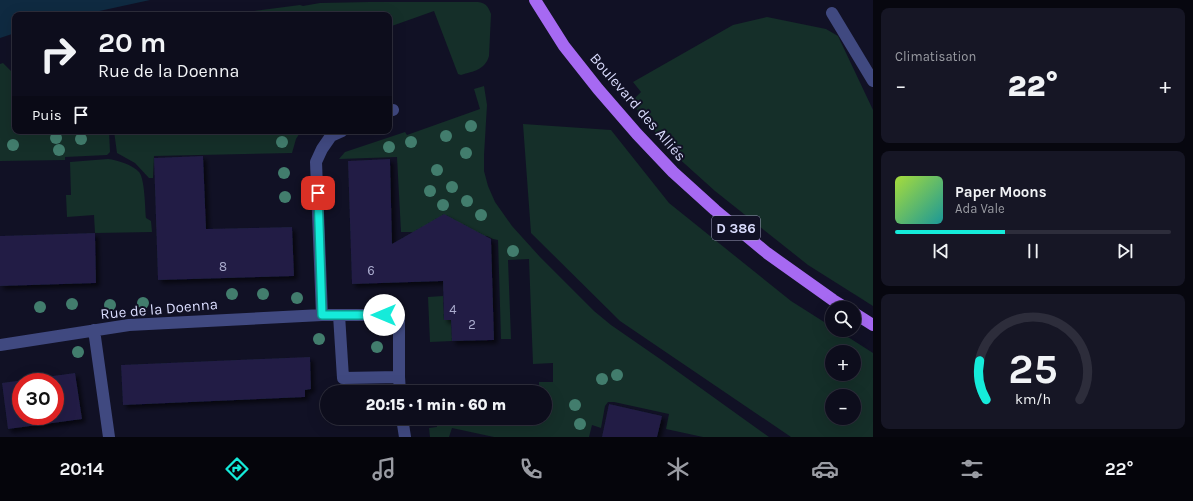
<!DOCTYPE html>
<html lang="fr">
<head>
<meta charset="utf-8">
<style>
  body { margin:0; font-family:Karla,sans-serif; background:#161625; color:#f1f3f6; height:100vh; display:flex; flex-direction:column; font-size:15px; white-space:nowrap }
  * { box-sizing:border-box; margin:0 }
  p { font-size:13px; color:#9a9ca3 }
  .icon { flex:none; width:22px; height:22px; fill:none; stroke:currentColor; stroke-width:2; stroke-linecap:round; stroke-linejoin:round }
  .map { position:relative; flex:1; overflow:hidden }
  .panel { display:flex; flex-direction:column; gap:8px; padding:8px; background:#07070f; width:320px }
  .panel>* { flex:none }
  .banner { position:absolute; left:12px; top:12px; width:380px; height:122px; border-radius:8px; box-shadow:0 4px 16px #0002,0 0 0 1px #2d2d3b; background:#0d0d1c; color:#f1f3f6; overflow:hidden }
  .buttons { position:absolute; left:825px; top:301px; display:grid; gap:8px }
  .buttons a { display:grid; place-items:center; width:36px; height:36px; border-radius:50%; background:#0d0d1c; box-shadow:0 4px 16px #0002,0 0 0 1px #2d2d3b; font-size:20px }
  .speed { position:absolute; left:12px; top:373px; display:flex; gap:8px; font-size:20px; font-weight:700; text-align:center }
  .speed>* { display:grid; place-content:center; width:52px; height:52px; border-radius:50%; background:#0d0d1c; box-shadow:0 4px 16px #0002,0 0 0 1px #2d2d3b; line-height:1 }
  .speed .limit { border:6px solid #d22; background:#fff; color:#111 }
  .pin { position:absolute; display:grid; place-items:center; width:34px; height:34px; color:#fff; margin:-17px; border-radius:8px; box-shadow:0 2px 6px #0006 }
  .me { position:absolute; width:44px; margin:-22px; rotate:270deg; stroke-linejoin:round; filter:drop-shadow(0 0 3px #0008) }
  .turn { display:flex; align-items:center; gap:14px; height:84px; padding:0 20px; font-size:18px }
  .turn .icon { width:52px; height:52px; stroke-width:2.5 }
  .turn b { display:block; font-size:28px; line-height:34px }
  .then { display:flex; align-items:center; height:38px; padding:0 20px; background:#0003; gap:8px; font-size:15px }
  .big { font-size:30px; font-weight:800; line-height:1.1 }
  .panel .widget { flex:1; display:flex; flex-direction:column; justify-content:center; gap:6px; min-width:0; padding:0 14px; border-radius:8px; background:#161625 }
  .panel .dial { align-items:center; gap:0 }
  .dial svg { height:104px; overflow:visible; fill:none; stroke:#2d2d3b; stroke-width:7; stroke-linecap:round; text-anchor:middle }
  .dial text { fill:#f1f3f6; stroke:none }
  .song { display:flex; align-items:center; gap:12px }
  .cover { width:48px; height:48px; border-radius:6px; background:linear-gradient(135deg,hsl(80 70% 55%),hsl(180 70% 35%)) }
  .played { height:4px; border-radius:2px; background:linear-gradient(90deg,#15ebda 40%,#2d2d3b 40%) }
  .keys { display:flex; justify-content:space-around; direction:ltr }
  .heat { display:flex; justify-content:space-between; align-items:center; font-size:22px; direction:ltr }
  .trip { position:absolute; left:320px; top:385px; width:232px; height:40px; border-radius:20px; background:#0d0d1c; box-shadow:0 4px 16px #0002,0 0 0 1px #2d2d3b; font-weight:800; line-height:40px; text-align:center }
  .tab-bar { display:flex; height:64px; justify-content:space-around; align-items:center; background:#05050b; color:#9a9ca3 }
  .tab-bar .icon { width:28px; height:28px }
  .tab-bar .selected { color:#15ebda }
  .tab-bar b { font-size:18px; color:#f1f3f6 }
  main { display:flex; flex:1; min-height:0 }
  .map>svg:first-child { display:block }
  .green { fill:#152f29; fill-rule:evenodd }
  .water { fill:#0f2a41 }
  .building { fill:#201f44; fill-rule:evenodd; filter:url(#shadow) }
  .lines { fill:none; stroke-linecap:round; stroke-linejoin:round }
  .minor { stroke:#404980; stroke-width:12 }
  .major { stroke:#a669f2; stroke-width:12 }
  .tree { fill:#427d6d }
  .route-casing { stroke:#0e998e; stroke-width:10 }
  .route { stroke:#15ebda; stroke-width:7 }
  .labels { text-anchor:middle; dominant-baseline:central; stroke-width:4; stroke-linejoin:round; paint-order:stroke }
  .number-label { font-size:13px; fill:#abacce }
  .shield { fill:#111125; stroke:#9d9ebc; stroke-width:1 }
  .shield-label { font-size:14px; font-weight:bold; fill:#d9dbfc }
  .street-label { font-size:15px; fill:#d9dbfc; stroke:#111125 }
</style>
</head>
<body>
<main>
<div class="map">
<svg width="873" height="437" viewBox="0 0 873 437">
  <defs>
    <filter id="shadow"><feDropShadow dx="3.5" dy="3.5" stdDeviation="2" flood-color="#0009"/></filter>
  </defs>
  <rect width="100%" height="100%" fill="#111125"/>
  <path class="green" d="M370,2H478C486,3 488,6 491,14L489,56C485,70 474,71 461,75L458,74L434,11L389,27V15H224L300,5L303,6L320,3Z
    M767,17L826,29L838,36L873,110V306L808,265L715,191L675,155L649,125L631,102L641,92L633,82L733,25Z
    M3,63L15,75V131H109L110,152L107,155L65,157V160L0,161V64Z
    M484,86L487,105L484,155V171L488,186L495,202L512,226L540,257L594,311L611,325L663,361L769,437H703L666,429L669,414L614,402H608L605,406L601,428L592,425L589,437H494L452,428L449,437H430L429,428L437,427V418H545V392H539V382H553V363L533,364L529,259L508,260L511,339H501L498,240L493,239L487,236H442V232H401L397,157L339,159L345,152L405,132L407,135L480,109L474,89Z
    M523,124L611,130L669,203L791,301L832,327V330H837L873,353V437H791L620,321L531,233ZM832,352H854V374H832ZM832,396H854V418H832Z
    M114,131H301L296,139L292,153L154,156L153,178H149L135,163L117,153Z
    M108,159C117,160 133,165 139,172C145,179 145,209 146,218L151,221L152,232L95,233L94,215L67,217L66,195H71L70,162Z
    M443,296L444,320H451L452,341L430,342L428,297Z"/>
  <path class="water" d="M0,0H150L81,15H15V33L0,38Z"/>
  <path class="building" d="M203,156L206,229L292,227L294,276L158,280L154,158Z
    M390,159L392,244L444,214L491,239L494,340L452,341L451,320H444L443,281L352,284L348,161Z
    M95,233L96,283L0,286V236Z
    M310,357L311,389L305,390V397L123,405L121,365Z
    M75,373L82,419L8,429L2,383ZM21,382H55V416H21Z
    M609,404L662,416L657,437H602Z"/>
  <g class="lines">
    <path class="minor" d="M832,13L873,81
      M389,111L393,110
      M322,315L316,162L322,149L331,136L342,131
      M339,315H399V377L343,378Z
      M94,330L109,437
      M0,345L129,325L322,315H339
      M399,377L400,392
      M402,418L405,437"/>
    <path class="major" d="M535,0L564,46L598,89L637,134L673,172L715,210L767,253L833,300L846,308
      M854,313L873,325"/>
  </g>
  <g class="tree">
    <circle cx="471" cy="126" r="6"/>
    <circle cx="446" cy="136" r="6"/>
    <circle cx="56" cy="138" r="6"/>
    <circle cx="81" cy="139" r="6"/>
    <circle cx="282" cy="142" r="6"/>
    <circle cx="411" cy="142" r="6"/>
    <circle cx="13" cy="145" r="6"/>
    <circle cx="389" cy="147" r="6"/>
    <circle cx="59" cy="150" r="6"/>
    <circle cx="466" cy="153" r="6"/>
    <circle cx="437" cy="170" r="6"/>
    <circle cx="284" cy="173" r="6"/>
    <circle cx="452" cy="187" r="6"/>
    <circle cx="430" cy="191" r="6"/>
    <circle cx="285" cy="197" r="6"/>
    <circle cx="467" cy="201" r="6"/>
    <circle cx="443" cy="205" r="6"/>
    <circle cx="481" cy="215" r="6"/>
    <circle cx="513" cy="251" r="6"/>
    <circle cx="232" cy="294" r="6"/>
    <circle cx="263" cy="294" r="6"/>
    <circle cx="297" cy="298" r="6"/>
    <circle cx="143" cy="303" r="6"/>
    <circle cx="72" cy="304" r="6"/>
    <circle cx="110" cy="305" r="6"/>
    <circle cx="40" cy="307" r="6"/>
    <circle cx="319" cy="339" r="6"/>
    <circle cx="377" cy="347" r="6"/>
    <circle cx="78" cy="352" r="6"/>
    <circle cx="617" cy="375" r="6"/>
    <circle cx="602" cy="379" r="6"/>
    <circle cx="575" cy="405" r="6"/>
    <circle cx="580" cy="424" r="6"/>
  </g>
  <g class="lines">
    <g class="route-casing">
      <path id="route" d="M318,193L322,315H384"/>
    </g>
    <use href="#route" class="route"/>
  </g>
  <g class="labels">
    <g class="number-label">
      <text x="223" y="266">8</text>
      <text x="371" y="270">6</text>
      <text x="453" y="309">4</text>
      <text x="472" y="324">2</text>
    </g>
    <rect class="shield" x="712" y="216" width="48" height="24" rx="3"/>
    <g class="shield-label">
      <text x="736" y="228">D 386</text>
    </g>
    <g class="street-label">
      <text transform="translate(638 107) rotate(49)">Boulevard des Alliés</text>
      <text transform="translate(159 309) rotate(-5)">Rue de la Doenna</text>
    </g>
  </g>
</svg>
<div class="buttons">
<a><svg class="icon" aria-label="search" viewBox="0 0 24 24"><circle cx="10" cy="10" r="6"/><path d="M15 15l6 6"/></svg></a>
<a>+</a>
<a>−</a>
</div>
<div class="speed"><div class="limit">30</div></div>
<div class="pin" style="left:318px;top:193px;background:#d93025"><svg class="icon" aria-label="arrive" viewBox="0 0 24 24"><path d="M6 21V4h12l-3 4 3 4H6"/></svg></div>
<svg class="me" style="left:384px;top:315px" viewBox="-20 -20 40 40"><circle r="19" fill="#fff"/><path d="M0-13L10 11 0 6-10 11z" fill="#15ebda"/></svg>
<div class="trip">20:15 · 1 min · 60 m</div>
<div class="banner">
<div class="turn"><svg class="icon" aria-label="right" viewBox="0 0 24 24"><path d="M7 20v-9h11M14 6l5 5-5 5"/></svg><div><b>20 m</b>Rue de la Doenna</div></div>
<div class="then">Puis<svg class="icon" aria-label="arrive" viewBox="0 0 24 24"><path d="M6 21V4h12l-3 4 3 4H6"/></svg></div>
</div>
</div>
<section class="panel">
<div class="widget"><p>Climatisation</p>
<div class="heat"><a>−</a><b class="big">22°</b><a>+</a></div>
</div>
<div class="widget">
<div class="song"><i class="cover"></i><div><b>Paper Moons</b><p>Ada Vale</p></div></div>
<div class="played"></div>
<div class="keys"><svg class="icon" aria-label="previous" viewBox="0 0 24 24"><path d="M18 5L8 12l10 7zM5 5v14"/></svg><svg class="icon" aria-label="pause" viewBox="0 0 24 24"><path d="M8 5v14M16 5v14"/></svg><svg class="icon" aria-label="next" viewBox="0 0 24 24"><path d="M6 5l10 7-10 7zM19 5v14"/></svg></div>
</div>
<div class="widget dial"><svg viewBox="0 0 100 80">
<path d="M14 69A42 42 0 1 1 86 69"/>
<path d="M14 69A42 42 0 0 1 9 39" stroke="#15ebda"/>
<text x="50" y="56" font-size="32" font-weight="700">25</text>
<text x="50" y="72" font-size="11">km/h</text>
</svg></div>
</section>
</main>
<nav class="tab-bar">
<b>20:14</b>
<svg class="icon selected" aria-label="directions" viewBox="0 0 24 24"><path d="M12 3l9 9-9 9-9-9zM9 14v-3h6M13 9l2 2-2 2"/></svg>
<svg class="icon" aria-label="music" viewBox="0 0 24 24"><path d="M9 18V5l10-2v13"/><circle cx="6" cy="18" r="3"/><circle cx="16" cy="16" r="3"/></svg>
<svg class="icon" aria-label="phone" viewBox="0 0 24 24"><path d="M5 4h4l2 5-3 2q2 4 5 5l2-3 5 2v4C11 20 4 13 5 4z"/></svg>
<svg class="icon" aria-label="climate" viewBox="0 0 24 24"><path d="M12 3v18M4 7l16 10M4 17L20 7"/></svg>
<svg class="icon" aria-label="car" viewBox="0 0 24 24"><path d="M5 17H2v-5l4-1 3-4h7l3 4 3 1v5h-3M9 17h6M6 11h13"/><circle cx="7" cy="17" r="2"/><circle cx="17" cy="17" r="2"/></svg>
<svg class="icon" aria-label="filters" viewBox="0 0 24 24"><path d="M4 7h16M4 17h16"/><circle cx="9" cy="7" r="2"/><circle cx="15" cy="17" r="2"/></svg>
<b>22°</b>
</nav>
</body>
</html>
